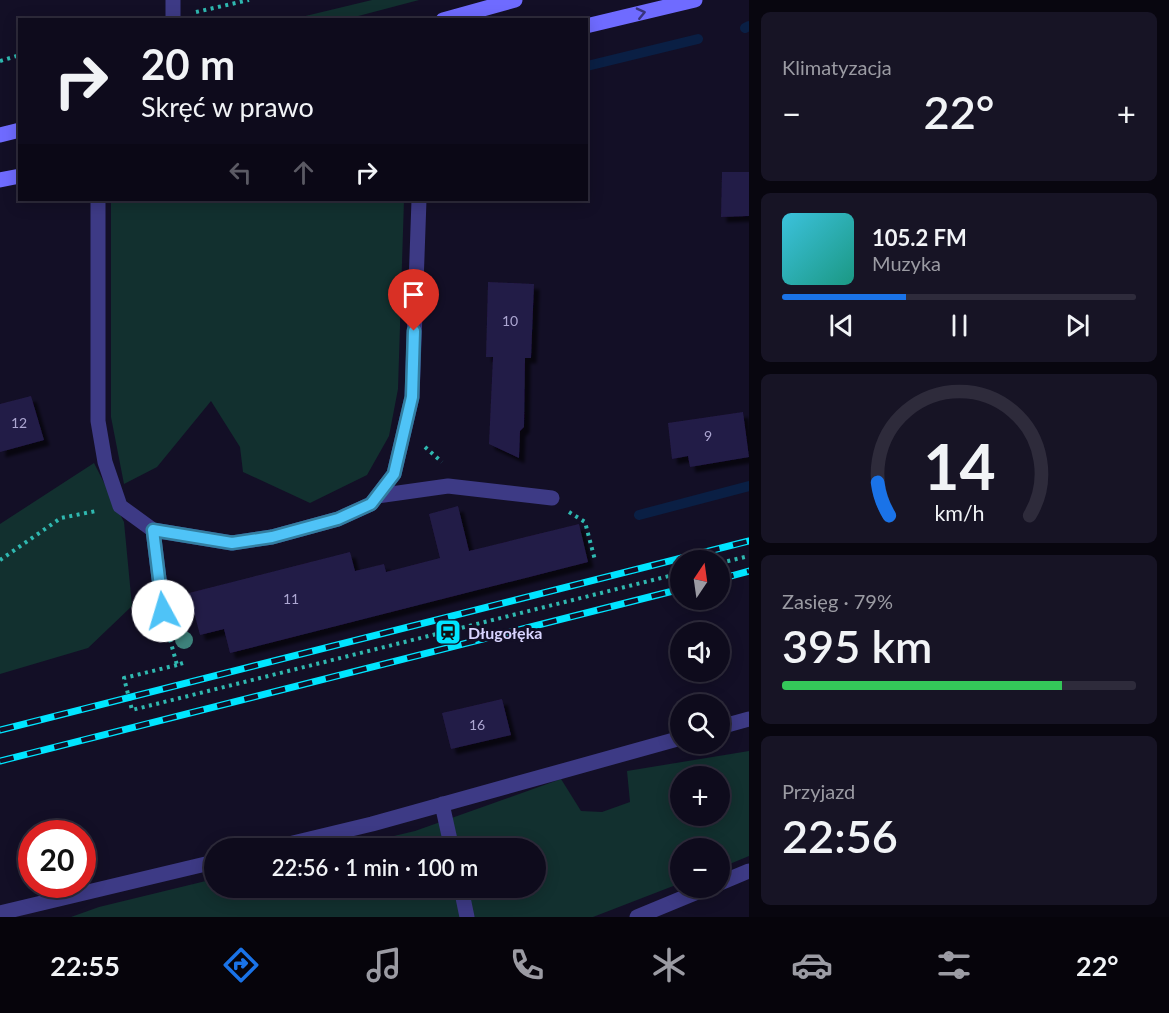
<!DOCTYPE html>
<html lang="pl">
<head>
<meta charset="utf-8">
<style>
  body { margin:0; font-family:Lato,sans-serif; background:#171425; color:#f1f3f6; height:100vh; display:flex; flex-direction:column; font-size:22px; white-space:nowrap }
  * { box-sizing:border-box; margin:0 }
  p { font-size:20px; color:#9b9ba3 }
  .icon { flex:none; width:33px; height:33px; fill:none; stroke:currentColor; stroke-width:2; stroke-linecap:round; stroke-linejoin:round }
  .map { position:relative; flex:1; overflow:hidden }
  .drawer { display:flex; flex-direction:column; gap:12px; padding:12px; background:#08060f; width:420px }
  .drawer>* { flex:none }
  .banner { position:absolute; left:18px; top:18px; width:570px; height:183px; border-radius:0px; box-shadow:0 3px 15px #0003,0 0 0 2px #2e2b3b; background:#0e0b1c; color:#f1f3f6; overflow:hidden }
  .needle { width:39px; rotate:13deg }
  .buttons { position:absolute; left:670px; top:550px; display:grid; gap:12px }
  .buttons a { display:grid; place-items:center; width:60px; height:60px; border-radius:50%; background:#0e0b1c; box-shadow:0 3px 15px #0003,0 0 0 2px #2e2b3b; font-size:30px }
  .speed { position:absolute; left:18px; top:820px; display:flex; gap:12px; font-size:30px; font-weight:700; text-align:center }
  .speed>* { display:grid; place-content:center; width:78px; height:78px; border-radius:50%; background:#0e0b1c; box-shadow:0 3px 15px #0003,0 0 0 2px #2e2b3b; line-height:1 }
  .speed .limit { border:9px solid #d22; background:#fff; color:#111 }
  .pin { position:absolute; display:grid; place-items:center; width:51px; height:51px; color:#fff; margin:-62px -26px; border-radius:50% 50% 50% 0; rotate:-45deg; box-shadow:0 0 6px #0007 }
  .pin .icon { rotate:45deg }
  .me { position:absolute; width:66px; margin:-33px; rotate:354deg; stroke-linejoin:round; filter:drop-shadow(0 0 4px #0008) }
  .turn { display:flex; align-items:center; gap:21px; height:126px; padding:0 24px; font-size:27px }
  .turn .icon { width:78px; height:78px; stroke-width:2.5 }
  .turn b { display:block; font-size:42px; line-height:51px }
  .lanes { display:flex; align-items:center; height:57px; padding:0 24px; background:#0003; justify-content:center; gap:30px; direction:ltr }
  .lanes .off { opacity:.35 }
  .big { font-size:45px; font-weight:600; line-height:1.1 }
  .drawer .card { flex:1; display:flex; flex-direction:column; justify-content:center; gap:9px; min-width:0; padding:0 21px; border-radius:9px; background:#171425 }
  .drawer .dial { align-items:center; gap:0 }
  .dial svg { height:156px; overflow:visible; fill:none; stroke:#2e2b3b; stroke-width:7; stroke-linecap:round; text-anchor:middle }
  .dial text { fill:#f1f3f6; stroke:none }
  .song { display:flex; align-items:center; gap:18px }
  .cover { width:72px; height:72px; border-radius:9px; background:linear-gradient(135deg,hsl(190 70% 55%),hsl(170 70% 35%)) }
  .played { height:6px; border-radius:3px; background:linear-gradient(90deg,#1a73e8 35%,#2e2b3b 35%) }
  .keys { display:flex; justify-content:space-around; direction:ltr }
  .heat { display:flex; justify-content:space-between; align-items:center; font-size:33px; direction:ltr }
  .charge { height:9px; border-radius:4px; background:linear-gradient(90deg,#34c759 79%,#2e2b3b 0) }
  .trip { position:absolute; left:204px; top:838px; width:342px; height:60px; border-radius:30px; background:#0e0b1c; box-shadow:0 3px 15px #0003,0 0 0 2px #2e2b3b; font-weight:600; line-height:60px; text-align:center }
  .tab-bar { display:flex; height:96px; justify-content:space-around; align-items:center; background:#06040b; color:#9b9ba3 }
  .tab-bar .icon { width:42px; height:42px }
  .tab-bar .on { color:#1a73e8 }
  .tab-bar b { font-size:27px; color:#f1f3f6 }
  main { display:flex; flex:1; min-height:0 }
  .map>svg:first-child { display:block }
  .green { fill:#12302f; fill-rule:evenodd }
  .lines { fill:none; stroke-linecap:round; stroke-linejoin:round }
  .stream { stroke:#0a1f44; stroke-width:10 }
  .building { fill:#241b47; filter:url(#shadow) }
  .path { stroke:#2fb8b0; stroke-width:4; stroke-dasharray:3 4.5; stroke-linecap:butt }
  .lane { stroke:#3d3a85; stroke-width:15 }
  .street { stroke:#3d3a85; stroke-width:15 }
  .secondary { stroke:#6f6bff; stroke-width:15 }
  .rail-casing { stroke:#00e5ff; stroke-width:7 }
  .rail { stroke:#130f26; stroke-width:4.5; stroke-dasharray:14; stroke-linecap:butt }
  .tree { fill:#3d827b }
  .oneway { stroke:#38347d }
  .route-casing { stroke:#337fa1; stroke-width:15 }
  .route { stroke:#4fc3f7; stroke-width:10 }
  .labels { text-anchor:middle; dominant-baseline:central; stroke-width:6; stroke-linejoin:round; paint-order:stroke }
  .number-label { font-size:14px; fill:#aca6d1 }
  .poi-label { font-size:16px; font-weight:bold; fill:#d9d4ff; stroke:#130f26; text-anchor:start }
</style>
</head>
<body>
<main>
<div class="map">
<svg width="749" height="917" viewBox="0 0 749 917">
  <defs>
    <filter id="shadow"><feDropShadow dx="5.5" dy="5.5" stdDeviation="1.5" flood-color="#0009"/></filter>
  </defs>
  <rect width="100%" height="100%" fill="#130f26"/>
  <path class="green" d="M372,0H419L347,19H293Z
    M111,200H404L398,389L389,436L367,475L310,503L243,472L240,447L211,401L157,467L124,484L111,417Z
    M94,463L124,522L132,606L88,648L0,674V524Z
    M749,751V856L720,868V849H681V883L593,917H71L99,907L214,879V888H536V849H339L415,831L561,779L581,811L602,812L630,802L627,771ZM681,777H720V816H681Z"/>
  <g class="lines">
    <path class="stream" d="M745,28L749,26
      M587,66L698,39
      M639,515L749,486"/>
  </g>
  <path class="building" d="M722,172H749V216L721,217Z
    M488,282L534,284L531,358H525L524,427L520,431L519,458L489,444L493,357H486Z
    M31,396L44,440L0,452V404Z
    M743,412L749,457L690,467L688,456L672,459L668,423Z
    M458,506L469,551L579,524L588,562L230,653L224,629L200,635L189,593L350,552L355,571L384,564L386,572L440,558L429,514Z
    M502,699L511,735L451,749L442,713Z"/>
  <g class="lines">
    <path class="path" d="M196,12L249,0
      M0,61L20,55
      M425,447L442,462
      M569,512L585,522L595,560
      M0,560L61,518L96,511
      M720,563L749,556
      M168,632L177,665L183,663
      M177,665L124,678L132,710L681,573"/>
    <path class="lane" d="M98,200V421L105,462L120,506L153,530L232,543L272,537L338,519L371,504L394,474L412,397L419,200
      M377,496L448,486L552,498
      M153,530L163,611
      M720,727L749,719
      M442,804L452,849
      M268,849L372,824L681,738
      M461,888L467,917
      M0,913L214,862"/>
    <path class="street" d="M173,0V20
      M720,883L749,871
      M637,917L707,888"/>
    <path class="secondary" d="M443,20L515,0
      M586,26L695,0
      M0,135L20,130
      M0,180L20,176"/>
    <g class="rail-casing">
      <path id="rail" d="M720,579L749,571
        M0,730L749,541
        M0,761L681,589"/>
    </g>
    <use href="#rail" class="rail"/>
  </g>
  <circle class="tree" cx="184" cy="640" r="9"/>
  <defs><path id="oneway-chevron" d="M-2-3.5L2.5 0L-2 3.5" fill="none" stroke-width="1.6" stroke-linecap="round" stroke-linejoin="round" transform="scale(1.5)"/></defs>
  <use class="oneway" href="#oneway-chevron" transform="translate(641 13) rotate(-13)"/>
  <g class="lines">
    <g class="route-casing">
      <path id="route" d="M163,611L153,530L232,543L272,537L338,519L371,504L394,474L412,397L414,331"/>
    </g>
    <use href="#route" class="route"/>
  </g>
  <defs>
    <g id="station-square" transform="scale(1.35)"><rect x="-9" y="-9" width="18" height="18" rx="4" fill="#00e5ff" stroke="#130f26"/><path d="M-3-6H3Q5-6 5-4V2Q5 4 3 4L4.5 6H3L1.5 4h-3L-3 6H-4.5L-3 4Q-5 4-5 2V-4Q-5-6-3-6ZM-3.5-4v3h7v-3ZM-3.5 1v1.5H-2V1ZM2 1v1.5H3.5V1Z" fill="#111"/></g>
  </defs>
  <g fill-rule="evenodd">
    <use href="#station-square" x="448" y="632"/>
  </g>
  <g class="labels">
    <g class="number-label">
      <text x="510" y="320">10</text>
      <text x="19" y="422">12</text>
      <text x="708" y="435">9</text>
      <text x="291" y="598">11</text>
      <text x="477" y="724">16</text>
    </g>
    <g class="poi-label">
      <text x="468" y="632">Długołęka</text>
    </g>
  </g>
</svg>
<div class="buttons">
<a><svg class="needle" viewBox="-14 -14 28 28"><path d="M0-13l5 13h-10z" fill="#e53935"/><path d="M0 13l5-13h-10z" fill="#9b9ba3"/></svg></a>
<a><svg class="icon" aria-label="sound" viewBox="0 0 24 24"><path d="M4 9h4l5-4v14l-5-4H4zM17 9q2 3 0 6"/></svg></a>
<a><svg class="icon" aria-label="search" viewBox="0 0 24 24"><circle cx="10" cy="10" r="6"/><path d="M15 15l6 6"/></svg></a>
<a>+</a>
<a>−</a>
</div>
<div class="speed"><div class="limit">20</div></div>
<div class="pin" style="left:414px;top:331px;background:#d93025"><svg class="icon" aria-label="arrive" viewBox="0 0 24 24"><path d="M6 21V4h12l-3 4 3 4H6"/></svg></div>
<svg class="me" style="left:163px;top:611px" viewBox="-20 -20 40 40"><circle r="19" fill="#fff"/><path d="M0-13L10 11 0 6-10 11z" fill="#4fc3f7"/></svg>
<div class="trip">22:56 · 1 min · 100 m</div>
<div class="banner">
<div class="turn"><svg class="icon" aria-label="right" viewBox="0 0 24 24"><path d="M7 20v-9h11M14 6l5 5-5 5"/></svg><div><b>20 m</b>Skręć w prawo</div></div>
<div class="lanes"><svg class="icon off" aria-label="left" viewBox="0 0 24 24"><path d="M17 20v-9H6M10 6l-5 5 5 5"/></svg><svg class="icon off" aria-label="ahead" viewBox="0 0 24 24"><path d="M12 20V5M6 11l6-6 6 6"/></svg><svg class="icon" aria-label="right" viewBox="0 0 24 24"><path d="M7 20v-9h11M14 6l5 5-5 5"/></svg></div>
</div>
</div>
<section class="drawer">
<div class="card"><p>Klimatyzacja</p>
<div class="heat"><a>−</a><b class="big">22°</b><a>+</a></div>
</div>
<div class="card">
<div class="song"><i class="cover"></i><div><b>105.2 FM</b><p>Muzyka</p></div></div>
<div class="played"></div>
<div class="keys"><svg class="icon" aria-label="previous" viewBox="0 0 24 24"><path d="M18 5L8 12l10 7zM5 5v14"/></svg><svg class="icon" aria-label="pause" viewBox="0 0 24 24"><path d="M8 5v14M16 5v14"/></svg><svg class="icon" aria-label="next" viewBox="0 0 24 24"><path d="M6 5l10 7-10 7zM19 5v14"/></svg></div>
</div>
<div class="card dial"><svg viewBox="0 0 100 80">
<path d="M14 69A42 42 0 1 1 86 69"/>
<path d="M14 69A42 42 0 0 1 8 52" stroke="#1a73e8"/>
<text x="50" y="56" font-size="32" font-weight="700">14</text>
<text x="50" y="72" font-size="11">km/h</text>
</svg></div>
<div class="card"><p>Zasięg · 79%</p><b class="big">395 km</b><div class="charge"></div></div>
<div class="card"><p>Przyjazd</p><b class="big">22:56</b></div>
</section>
</main>
<nav class="tab-bar">
<b>22:55</b>
<svg class="icon on" aria-label="directions" viewBox="0 0 24 24"><path d="M12 3l9 9-9 9-9-9zM9 14v-3h6M13 9l2 2-2 2"/></svg>
<svg class="icon" aria-label="music" viewBox="0 0 24 24"><path d="M9 18V5l10-2v13"/><circle cx="6" cy="18" r="3"/><circle cx="16" cy="16" r="3"/></svg>
<svg class="icon" aria-label="phone" viewBox="0 0 24 24"><path d="M5 4h4l2 5-3 2q2 4 5 5l2-3 5 2v4C11 20 4 13 5 4z"/></svg>
<svg class="icon" aria-label="climate" viewBox="0 0 24 24"><path d="M12 3v18M4 7l16 10M4 17L20 7"/></svg>
<svg class="icon" aria-label="car" viewBox="0 0 24 24"><path d="M5 17H2v-5l4-1 3-4h7l3 4 3 1v5h-3M9 17h6M6 11h13"/><circle cx="7" cy="17" r="2"/><circle cx="17" cy="17" r="2"/></svg>
<svg class="icon" aria-label="filters" viewBox="0 0 24 24"><path d="M4 7h16M4 17h16"/><circle cx="9" cy="7" r="2"/><circle cx="15" cy="17" r="2"/></svg>
<b>22°</b>
</nav>
</body>
</html>
